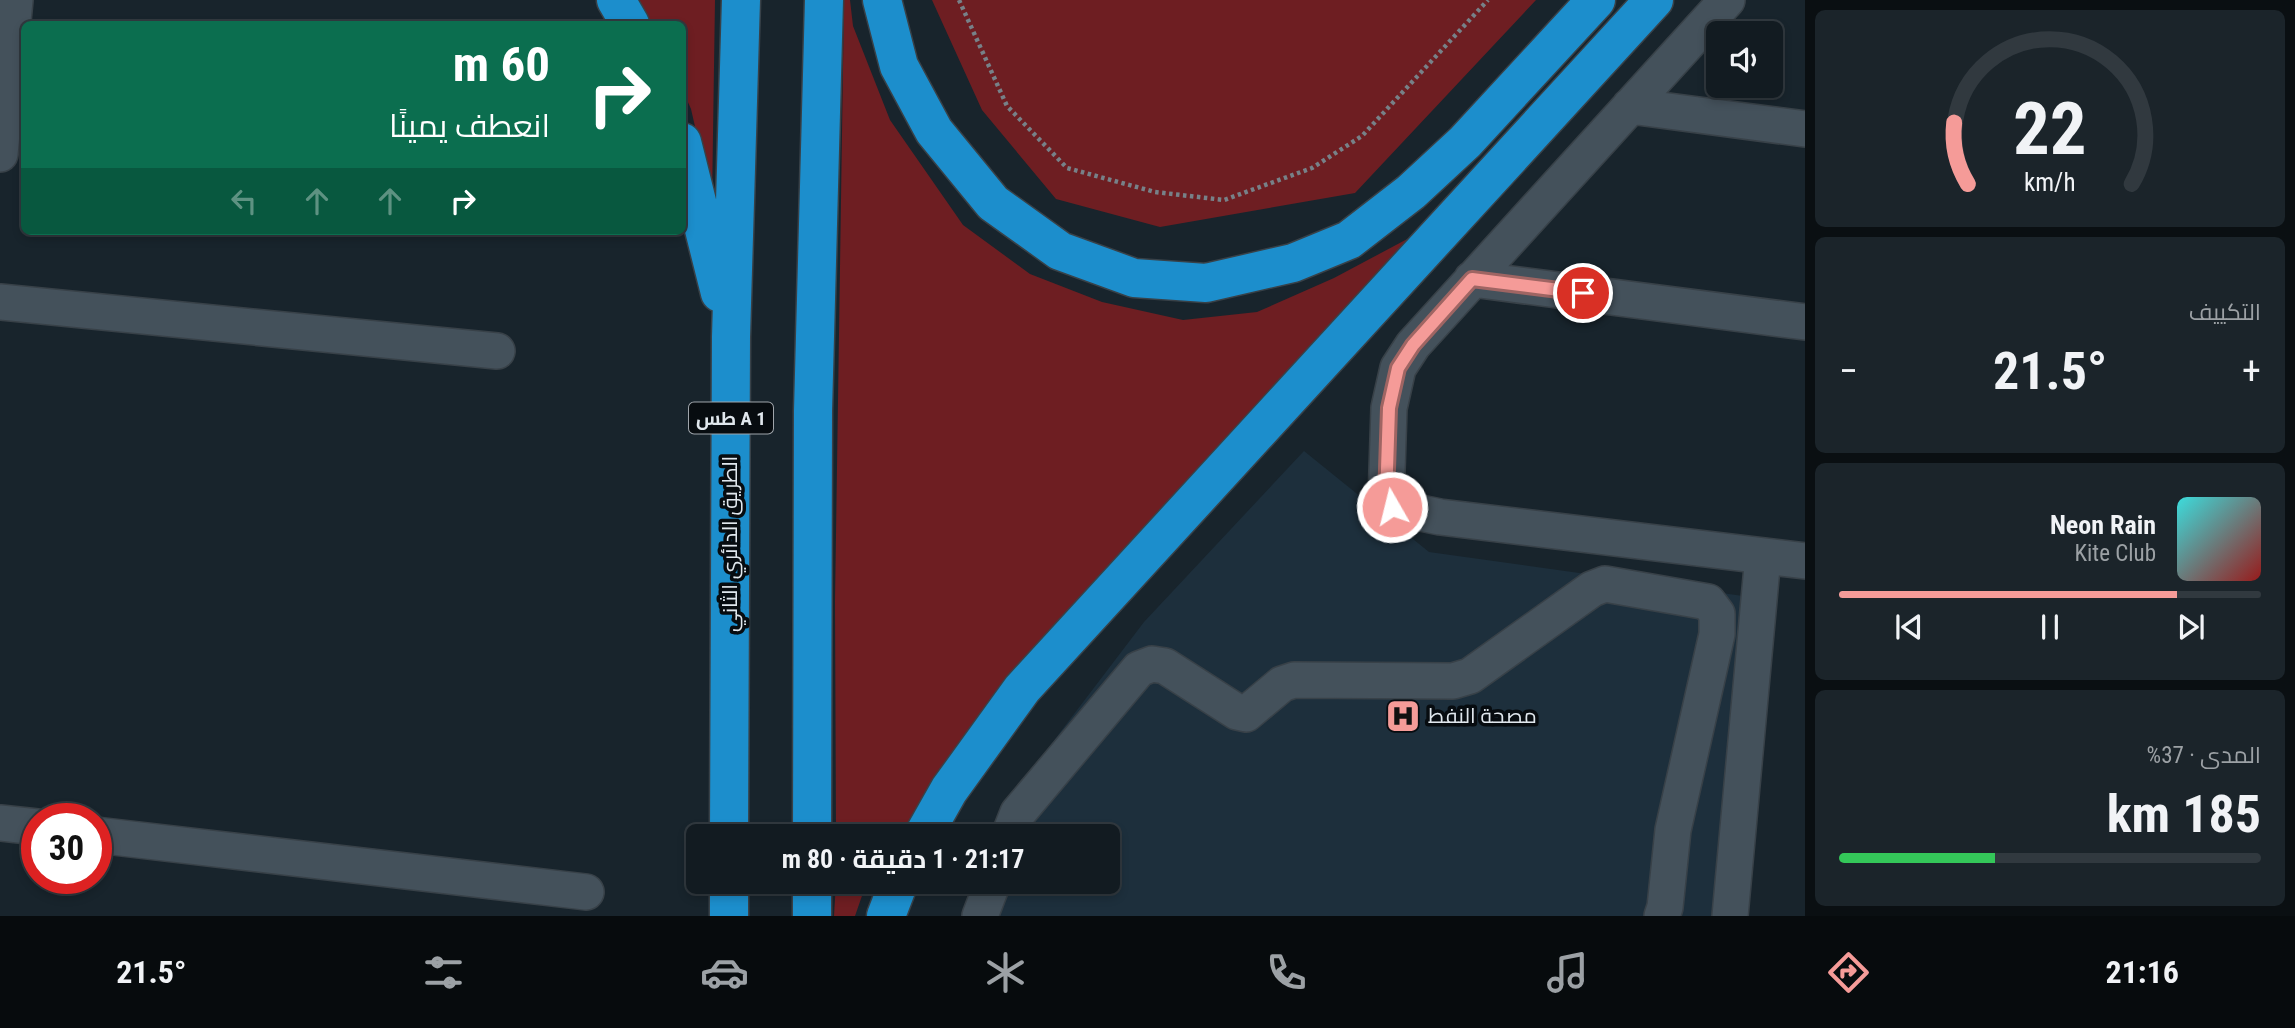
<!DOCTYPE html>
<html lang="ar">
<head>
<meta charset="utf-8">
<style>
  body { margin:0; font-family:"Roboto Condensed",Cairo,sans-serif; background:#1b242a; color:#f1f3f6; direction:rtl; height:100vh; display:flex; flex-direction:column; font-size:26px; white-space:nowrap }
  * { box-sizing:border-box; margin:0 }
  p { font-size:23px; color:#9ca1a5 }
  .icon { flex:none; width:38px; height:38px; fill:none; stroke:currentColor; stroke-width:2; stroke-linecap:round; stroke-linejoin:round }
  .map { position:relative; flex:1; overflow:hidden; direction:ltr }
  .details { display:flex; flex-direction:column; gap:10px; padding:10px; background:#0a0f12; width:490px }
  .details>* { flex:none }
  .banner { position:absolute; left:21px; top:21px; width:665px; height:214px; border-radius:10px; box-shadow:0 4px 10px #0003,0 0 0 2px #31393f; direction:rtl; background:#0b6e4f; color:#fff; overflow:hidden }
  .tools { position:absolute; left:1706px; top:21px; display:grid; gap:14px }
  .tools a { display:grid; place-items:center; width:77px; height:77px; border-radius:10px; background:#121b21; box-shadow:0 4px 10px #0003,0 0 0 2px #31393f; font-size:35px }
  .speed { position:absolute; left:21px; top:803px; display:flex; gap:14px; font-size:35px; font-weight:700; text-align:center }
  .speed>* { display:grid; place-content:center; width:91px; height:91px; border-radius:50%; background:#121b21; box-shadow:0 4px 10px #0003,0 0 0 2px #31393f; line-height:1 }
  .speed .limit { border:10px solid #d22; background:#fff; color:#111 }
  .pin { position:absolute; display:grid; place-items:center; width:60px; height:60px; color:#fff; margin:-30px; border:4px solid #fff; border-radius:50%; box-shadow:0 2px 7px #0007 }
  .me { position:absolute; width:77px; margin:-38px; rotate:352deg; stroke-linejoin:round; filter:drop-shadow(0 0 5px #0008) }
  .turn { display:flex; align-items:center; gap:24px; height:147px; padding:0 21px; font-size:32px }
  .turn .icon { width:91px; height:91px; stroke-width:2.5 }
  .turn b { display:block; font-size:49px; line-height:60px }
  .lanes { display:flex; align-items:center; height:66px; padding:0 21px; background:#0003; justify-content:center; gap:35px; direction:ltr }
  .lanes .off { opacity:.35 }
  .big { font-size:52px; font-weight:700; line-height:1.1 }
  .details .widget { flex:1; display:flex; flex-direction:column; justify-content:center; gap:10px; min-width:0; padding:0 24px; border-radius:10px; background:#1b242a }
  .details .dial { align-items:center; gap:0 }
  .dial svg { height:182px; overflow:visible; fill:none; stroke:#31393f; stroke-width:7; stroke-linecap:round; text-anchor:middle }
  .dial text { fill:#f1f3f6; stroke:none }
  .song { display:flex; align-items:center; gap:21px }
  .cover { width:84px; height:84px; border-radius:10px; background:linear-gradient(135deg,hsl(180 70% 55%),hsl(0 70% 35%)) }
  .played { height:7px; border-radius:4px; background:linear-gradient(90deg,#f59b98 80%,#31393f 80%) }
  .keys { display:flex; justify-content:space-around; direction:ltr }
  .heat { display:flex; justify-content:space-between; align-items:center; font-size:38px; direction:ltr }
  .charge { height:10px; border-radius:5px; background:linear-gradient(90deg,#34c759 37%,#31393f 0) }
  .trip { position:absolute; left:686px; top:824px; width:434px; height:70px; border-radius:10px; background:#121b21; box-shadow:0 4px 10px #0003,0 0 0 2px #31393f; font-weight:700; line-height:70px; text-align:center; direction:rtl }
  .tabs { display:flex; height:112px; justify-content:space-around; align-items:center; background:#070b0d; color:#9ca1a5 }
  .tabs .icon { width:49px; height:49px }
  .tabs .active { color:#f59b98 }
  .tabs b { font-size:32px; color:#f1f3f6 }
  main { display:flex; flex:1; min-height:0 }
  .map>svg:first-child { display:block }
  .built { fill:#1d2f3c }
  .green { fill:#6e1e22 }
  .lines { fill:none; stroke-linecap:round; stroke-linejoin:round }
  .minor-casing { stroke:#384148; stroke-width:38 }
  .highway-casing { stroke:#384148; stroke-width:41 }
  .path { stroke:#778188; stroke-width:4.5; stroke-dasharray:3.5 3.5; stroke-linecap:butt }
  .minor { stroke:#44515b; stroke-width:35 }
  .highway { stroke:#1c8ecc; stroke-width:38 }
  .route-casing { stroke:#9f6563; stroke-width:18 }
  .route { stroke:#f59b98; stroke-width:12 }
  .labels { text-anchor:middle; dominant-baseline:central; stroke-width:7; stroke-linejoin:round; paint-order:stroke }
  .shield { fill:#070c10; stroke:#9fa5ab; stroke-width:2 }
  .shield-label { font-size:19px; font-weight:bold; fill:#e0e7ed }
  .street-label { font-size:21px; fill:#e0e7ed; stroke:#070c10 }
  .poi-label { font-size:21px; fill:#e0e7ed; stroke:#070c10; text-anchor:start }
</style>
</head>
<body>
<main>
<section class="details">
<div class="widget dial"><svg viewBox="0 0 100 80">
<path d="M14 69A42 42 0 1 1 86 69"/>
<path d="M14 69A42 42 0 0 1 8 42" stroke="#f59b98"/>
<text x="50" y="56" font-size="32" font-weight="700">22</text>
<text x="50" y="72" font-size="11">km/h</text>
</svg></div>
<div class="widget"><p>التكييف</p>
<div class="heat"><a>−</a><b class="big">21.5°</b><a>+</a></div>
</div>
<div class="widget">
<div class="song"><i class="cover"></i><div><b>Neon Rain</b><p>Kite Club</p></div></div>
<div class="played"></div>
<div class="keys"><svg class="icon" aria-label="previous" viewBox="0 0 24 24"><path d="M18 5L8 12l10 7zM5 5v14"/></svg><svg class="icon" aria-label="pause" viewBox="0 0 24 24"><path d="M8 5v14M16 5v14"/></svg><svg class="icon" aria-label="next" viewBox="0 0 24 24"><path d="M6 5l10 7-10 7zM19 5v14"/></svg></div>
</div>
<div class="widget"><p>المدى · 37%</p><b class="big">185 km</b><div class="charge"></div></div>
</section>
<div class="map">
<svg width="1805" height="916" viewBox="0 0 1805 916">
  <rect width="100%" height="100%" fill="#18242c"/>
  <path class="built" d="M1304,451L1429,552L1743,596L1720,916H965L977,882H1108V836H992L1001,810L1144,622Z"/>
  <path class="green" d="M625,0H715L712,201L691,109L683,91L682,24H646Z
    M844,0H850L853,26L890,120L963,225L1030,274L1102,302L1183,320L1257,312L1334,278L1411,237L928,798L901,836H836L835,601Z
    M932,0H1536L1355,193L1160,227L1056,199L982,110Z
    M836,882H869L864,890L855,916H834Z"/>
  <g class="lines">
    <g class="minor-casing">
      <path id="minor" d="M1727,0L1413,345L1398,368L1389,408L1386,501L1392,507L1440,517L1805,561
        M1630,106L1805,129
        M0,154L15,0
        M1472,279L1805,322
        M0,302L497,351
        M0,823L37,827
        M96,835L586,892
        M1009,836L1018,813L1139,669L1152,664L1165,666L1237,712L1246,714L1282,684L1294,680L1453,681L1470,676L1592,589L1605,584L1708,602L1717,614V634L1673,830L1665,907L1662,916
        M980,916L993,882
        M1730,916L1763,556"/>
    </g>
    <g class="highway-casing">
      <path id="highway" d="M616,0L630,24
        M882,0L899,66L934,131L993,203L1060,251L1134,278L1206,283L1293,263L1349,240L1411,192L1465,142L1596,0
        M682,142L720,293
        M729,836L731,337L741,0
        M812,836L813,411L824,0
        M923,836L949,790L1022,689L1654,0
        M729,916V882
        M812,916V882
        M886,916L899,882"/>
    </g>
    <path class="path" d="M959,0L1007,106L1067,168L1155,192L1224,200L1312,168L1362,136L1488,0"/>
    <use href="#minor" class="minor"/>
    <use href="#highway" class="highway"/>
  </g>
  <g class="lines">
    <g class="route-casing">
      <path id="route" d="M1392,507L1386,500L1389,408L1398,368L1413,345L1472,279L1583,293"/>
    </g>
    <use href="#route" class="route"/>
  </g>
  <defs>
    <g id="hospital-square" transform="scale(1.75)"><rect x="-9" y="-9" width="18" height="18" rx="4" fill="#f59b98" stroke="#070c10"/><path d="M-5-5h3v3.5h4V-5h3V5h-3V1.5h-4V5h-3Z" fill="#111"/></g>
  </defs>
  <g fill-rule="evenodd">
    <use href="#hospital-square" x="1403" y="716"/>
  </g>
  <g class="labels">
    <rect class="shield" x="689" y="402.5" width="84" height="31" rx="5"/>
    <g class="shield-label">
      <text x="731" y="418">طس A 1</text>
    </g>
    <g class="street-label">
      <text transform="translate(730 544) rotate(-90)">الطريق الدائري الثاني</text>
    </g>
    <g class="poi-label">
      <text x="1428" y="716">مصحة النفط</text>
    </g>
  </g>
</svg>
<div class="tools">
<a><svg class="icon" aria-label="sound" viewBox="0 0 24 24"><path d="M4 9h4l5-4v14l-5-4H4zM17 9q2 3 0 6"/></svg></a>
</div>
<div class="speed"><div class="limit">30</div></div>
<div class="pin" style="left:1583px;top:293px;background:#d93025"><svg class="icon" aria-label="arrive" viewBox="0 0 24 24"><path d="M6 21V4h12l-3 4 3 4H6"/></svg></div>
<svg class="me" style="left:1392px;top:507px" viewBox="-20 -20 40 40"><circle r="17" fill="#f59b98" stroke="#fff" stroke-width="3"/><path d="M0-11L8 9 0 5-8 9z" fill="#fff"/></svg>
<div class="trip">21:17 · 1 دقيقة · 80 m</div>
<div class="banner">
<div class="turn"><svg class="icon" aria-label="right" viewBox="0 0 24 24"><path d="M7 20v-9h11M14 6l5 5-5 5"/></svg><div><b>60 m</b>انعطف يمينًا</div></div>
<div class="lanes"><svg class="icon off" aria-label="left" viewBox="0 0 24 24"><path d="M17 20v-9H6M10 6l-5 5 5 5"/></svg><svg class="icon off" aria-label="ahead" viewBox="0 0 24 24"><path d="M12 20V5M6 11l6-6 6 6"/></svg><svg class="icon off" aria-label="ahead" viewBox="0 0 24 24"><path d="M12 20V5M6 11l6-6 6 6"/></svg><svg class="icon" aria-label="right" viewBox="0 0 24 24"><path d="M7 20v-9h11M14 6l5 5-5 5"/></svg></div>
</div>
</div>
</main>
<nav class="tabs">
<b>21:16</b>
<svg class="icon active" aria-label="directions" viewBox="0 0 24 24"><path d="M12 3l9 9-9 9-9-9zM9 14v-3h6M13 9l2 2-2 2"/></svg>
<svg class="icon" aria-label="music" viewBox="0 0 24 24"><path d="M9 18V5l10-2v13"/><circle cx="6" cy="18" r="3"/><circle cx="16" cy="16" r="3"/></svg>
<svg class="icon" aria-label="phone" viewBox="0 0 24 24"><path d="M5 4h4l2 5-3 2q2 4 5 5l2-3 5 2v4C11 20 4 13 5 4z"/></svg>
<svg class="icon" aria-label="climate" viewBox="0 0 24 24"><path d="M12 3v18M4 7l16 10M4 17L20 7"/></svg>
<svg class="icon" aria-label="car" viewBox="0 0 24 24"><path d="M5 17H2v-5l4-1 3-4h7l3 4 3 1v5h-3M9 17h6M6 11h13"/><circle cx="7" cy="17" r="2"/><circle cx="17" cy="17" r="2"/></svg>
<svg class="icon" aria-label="filters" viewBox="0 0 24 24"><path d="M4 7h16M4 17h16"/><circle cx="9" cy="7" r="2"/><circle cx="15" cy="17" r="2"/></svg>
<b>21.5°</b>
</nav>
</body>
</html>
